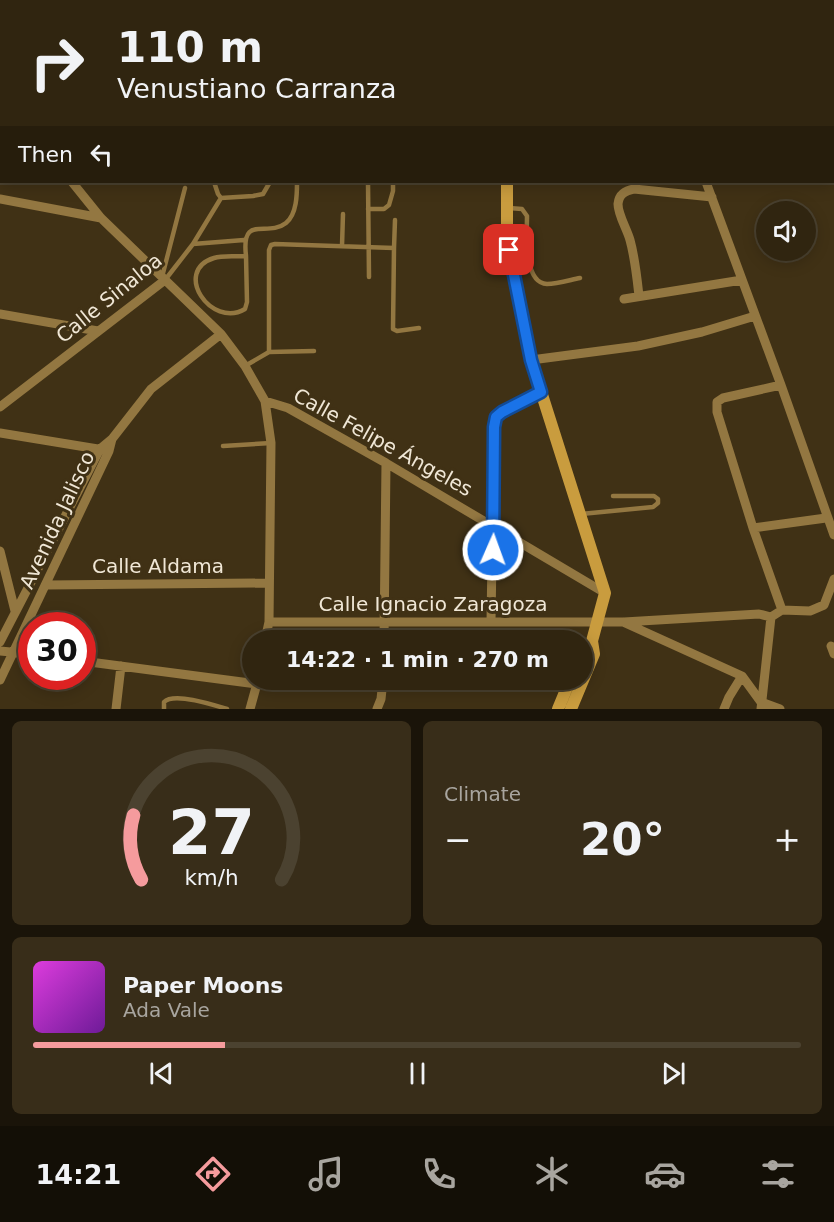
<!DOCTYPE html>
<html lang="en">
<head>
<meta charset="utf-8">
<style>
  body { margin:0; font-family:"DejaVu Sans",sans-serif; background:#382d19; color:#f1f3f6; height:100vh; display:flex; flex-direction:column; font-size:22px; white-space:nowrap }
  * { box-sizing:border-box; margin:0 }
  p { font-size:20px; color:#a8a59f }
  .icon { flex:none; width:33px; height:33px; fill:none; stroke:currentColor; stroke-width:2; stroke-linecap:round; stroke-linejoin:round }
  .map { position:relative; height:709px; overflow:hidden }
  .panel { display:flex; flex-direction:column; gap:12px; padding:12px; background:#1a1409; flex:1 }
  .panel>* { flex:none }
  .hud { position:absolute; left:0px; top:0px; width:834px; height:183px; box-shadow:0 3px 15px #0003,0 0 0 2px #4b4230; background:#302510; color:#f1f3f6; overflow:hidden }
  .tools { position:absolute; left:756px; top:201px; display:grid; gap:12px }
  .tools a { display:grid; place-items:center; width:60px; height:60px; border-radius:50%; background:#302510; box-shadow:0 3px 15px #0003,0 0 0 2px #4b4230; font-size:30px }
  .speed { position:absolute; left:18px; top:612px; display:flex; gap:12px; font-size:30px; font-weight:700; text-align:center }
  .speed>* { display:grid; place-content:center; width:78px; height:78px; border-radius:50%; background:#302510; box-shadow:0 3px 15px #0003,0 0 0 2px #4b4230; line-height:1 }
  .speed .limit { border:9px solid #d22; background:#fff; color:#111 }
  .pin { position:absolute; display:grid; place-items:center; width:51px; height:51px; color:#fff; margin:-26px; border-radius:12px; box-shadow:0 3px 9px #0006 }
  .me { position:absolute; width:66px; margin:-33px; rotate:2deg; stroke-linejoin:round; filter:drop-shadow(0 0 4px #0008) }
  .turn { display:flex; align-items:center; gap:21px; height:126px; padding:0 18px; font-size:27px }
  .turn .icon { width:78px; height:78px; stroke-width:2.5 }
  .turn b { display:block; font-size:42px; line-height:51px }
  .then { display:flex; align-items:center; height:57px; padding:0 18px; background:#0003; gap:12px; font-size:22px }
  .big { font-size:45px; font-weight:600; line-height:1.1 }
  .panel .card { flex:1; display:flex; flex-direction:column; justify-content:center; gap:9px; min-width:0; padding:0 21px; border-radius:9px; background:#382d19 }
  .panel .dial { align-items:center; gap:0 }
  .dial svg { height:156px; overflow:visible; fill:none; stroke:#4b4230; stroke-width:7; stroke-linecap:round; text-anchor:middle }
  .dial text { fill:#f1f3f6; stroke:none }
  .song { display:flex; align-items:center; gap:18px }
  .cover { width:72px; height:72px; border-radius:9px; background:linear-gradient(135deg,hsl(300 70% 55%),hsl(280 70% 35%)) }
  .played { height:6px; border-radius:3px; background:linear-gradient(90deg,#f59b9d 25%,#4b4230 25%) }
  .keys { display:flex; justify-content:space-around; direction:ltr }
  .heat { display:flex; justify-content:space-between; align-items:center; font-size:33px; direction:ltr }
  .panel .tiles { flex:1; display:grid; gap:12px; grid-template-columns:1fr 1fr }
  .card:last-child { grid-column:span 2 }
  .trip { position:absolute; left:242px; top:630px; width:351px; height:60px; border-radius:30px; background:#302510; box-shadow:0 3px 15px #0003,0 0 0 2px #4b4230; font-weight:600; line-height:60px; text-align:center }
  .tab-bar { display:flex; height:96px; justify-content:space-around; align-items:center; background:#130f06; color:#a8a59f }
  .tab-bar .icon { width:42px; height:42px }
  .tab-bar .active { color:#f59b9d }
  .tab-bar b { font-size:27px; color:#f1f3f6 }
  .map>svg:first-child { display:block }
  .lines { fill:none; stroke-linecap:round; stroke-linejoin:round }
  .canal { stroke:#325c9f; stroke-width:8 }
  .lane { stroke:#937741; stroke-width:4.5 }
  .street { stroke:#937741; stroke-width:9 }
  .secondary { stroke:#c99c3e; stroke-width:12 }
  .route-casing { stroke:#114b97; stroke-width:15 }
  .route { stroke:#1a73e8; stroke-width:10 }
  .labels { text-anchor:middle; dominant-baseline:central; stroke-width:6; stroke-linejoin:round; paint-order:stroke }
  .street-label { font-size:20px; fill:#f0e7d6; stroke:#403115 }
</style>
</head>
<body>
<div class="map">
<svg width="834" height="709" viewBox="0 0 834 709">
  <rect width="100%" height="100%" fill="#403115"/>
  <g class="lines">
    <path class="canal" d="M108,2L110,0
      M0,125L2,124"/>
    <path class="lane" d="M222,2V0
      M214,182L218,194L221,198L253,196L263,194L270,182
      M368,182L369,277
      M509,208L522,209L527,216C527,232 523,283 547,284C557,284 570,280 580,278
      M368,209H384L389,205L393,191V182
      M193,244L244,240
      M342,246L343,214
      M394,248L395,220
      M246,256L247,302L245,309C211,329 172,271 214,258C223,255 236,257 246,256C241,213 267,238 286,223C297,214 297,194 297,182
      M162,277L185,188
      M165,280L193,244L221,198
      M269,352L314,351
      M245,366L269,352V250L271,245L275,244L394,248L393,329L397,331L419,328
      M223,446L271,443
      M581,514L653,507L658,503V499L654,496H613
      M164,709V702C174,692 214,705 227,709"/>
    <path class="street" d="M551,0V2
      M704,0V2
      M722,0V2
      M780,0V2
      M428,2V0
      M832,32H834
      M832,63H834
      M72,182L101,218L221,334L245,366L265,401L271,443L269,622L265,640
      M706,182L781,385L834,535
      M0,199L101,218
      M639,296C637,278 635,258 630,240C627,229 618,215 618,204C619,194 625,191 634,189L712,197
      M624,299L742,280
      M0,314L98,331
      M531,360L638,346L702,332L755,316
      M781,385L723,398L717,402V412L753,528L782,610
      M265,401L288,408L386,463L605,593
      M0,407L165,280
      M0,433L104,450
      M753,528L826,518
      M0,551L15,611
      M47,585L269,583
      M269,622H623L742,676L761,702L780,709
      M491,622L494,427L496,418L502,412L541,391
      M624,622L759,614L771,617L782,610L810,611L824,605L834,579
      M384,640L386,463
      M0,642L100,449L112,439L151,389L221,334
      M831,646L834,654
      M0,651L32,654
      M82,661L257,684
      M0,680L109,451L112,439
      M116,709L121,666
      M250,709L258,680
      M377,709L381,699L383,680
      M724,709L729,697L742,676
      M761,709L771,617"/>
    <path class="secondary" d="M0,89L2,92
      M832,115H834
      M507,182V234L509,251L531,360L605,593L592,641L594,654L571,709
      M558,709L570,680"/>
  </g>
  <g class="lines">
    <g class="route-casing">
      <path id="route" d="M493,550L494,427L496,417L502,412L541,392L531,360L509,250"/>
    </g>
    <use href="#route" class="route"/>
  </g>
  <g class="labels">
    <g class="street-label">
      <text transform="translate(109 298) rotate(-39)">Calle Sinaloa</text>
      <text transform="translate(383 442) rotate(29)">Calle Felipe Ángeles</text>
      <text transform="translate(57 520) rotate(-65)">Avenida Jalisco</text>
      <text x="158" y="566">Calle Aldama</text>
      <text x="433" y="604">Calle Ignacio Zaragoza</text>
    </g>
  </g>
</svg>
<div class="tools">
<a><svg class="icon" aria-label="sound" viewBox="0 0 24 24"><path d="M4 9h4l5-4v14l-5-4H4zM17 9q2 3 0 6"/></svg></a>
</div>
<div class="speed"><div class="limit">30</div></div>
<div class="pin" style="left:509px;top:250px;background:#d93025"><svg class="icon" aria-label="arrive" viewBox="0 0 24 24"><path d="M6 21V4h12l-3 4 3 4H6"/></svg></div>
<svg class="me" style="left:493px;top:550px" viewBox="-20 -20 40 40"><circle r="17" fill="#1a73e8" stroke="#fff" stroke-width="3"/><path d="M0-11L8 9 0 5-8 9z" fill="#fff"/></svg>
<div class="trip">14:22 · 1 min · 270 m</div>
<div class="hud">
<div class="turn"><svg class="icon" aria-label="right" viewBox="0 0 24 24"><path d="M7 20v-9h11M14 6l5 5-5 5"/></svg><div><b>110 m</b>Venustiano Carranza</div></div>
<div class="then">Then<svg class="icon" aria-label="left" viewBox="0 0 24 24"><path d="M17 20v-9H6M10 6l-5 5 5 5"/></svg></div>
</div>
</div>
<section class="panel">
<div class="tiles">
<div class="card dial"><svg viewBox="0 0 100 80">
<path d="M14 69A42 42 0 1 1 86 69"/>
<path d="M14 69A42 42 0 0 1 10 36" stroke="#f59b9d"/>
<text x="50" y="56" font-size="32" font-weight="700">27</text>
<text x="50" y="72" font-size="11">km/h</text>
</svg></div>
<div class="card"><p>Climate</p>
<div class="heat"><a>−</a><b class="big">20°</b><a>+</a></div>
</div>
<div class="card">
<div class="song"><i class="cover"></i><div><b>Paper Moons</b><p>Ada Vale</p></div></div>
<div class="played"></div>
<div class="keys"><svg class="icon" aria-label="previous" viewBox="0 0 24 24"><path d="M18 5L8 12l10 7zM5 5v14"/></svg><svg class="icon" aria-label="pause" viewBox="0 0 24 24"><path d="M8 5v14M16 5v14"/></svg><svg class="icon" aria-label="next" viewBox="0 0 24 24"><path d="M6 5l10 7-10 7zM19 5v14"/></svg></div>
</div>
</div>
</section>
<nav class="tab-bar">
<b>14:21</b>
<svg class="icon active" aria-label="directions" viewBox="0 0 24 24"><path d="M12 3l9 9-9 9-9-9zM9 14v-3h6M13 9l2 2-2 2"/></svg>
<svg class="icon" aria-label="music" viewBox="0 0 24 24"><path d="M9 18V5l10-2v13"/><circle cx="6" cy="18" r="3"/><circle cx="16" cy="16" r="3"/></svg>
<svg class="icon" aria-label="phone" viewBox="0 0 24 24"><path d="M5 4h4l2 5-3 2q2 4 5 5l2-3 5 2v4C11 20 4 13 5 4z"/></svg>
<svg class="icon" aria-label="climate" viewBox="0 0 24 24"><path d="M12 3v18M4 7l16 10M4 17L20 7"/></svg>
<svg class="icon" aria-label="car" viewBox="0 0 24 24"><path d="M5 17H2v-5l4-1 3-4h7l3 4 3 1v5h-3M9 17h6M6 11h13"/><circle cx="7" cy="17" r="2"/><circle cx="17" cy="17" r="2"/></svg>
<svg class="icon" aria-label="filters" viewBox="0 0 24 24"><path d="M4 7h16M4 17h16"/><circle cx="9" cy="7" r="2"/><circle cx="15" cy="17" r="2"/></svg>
</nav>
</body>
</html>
